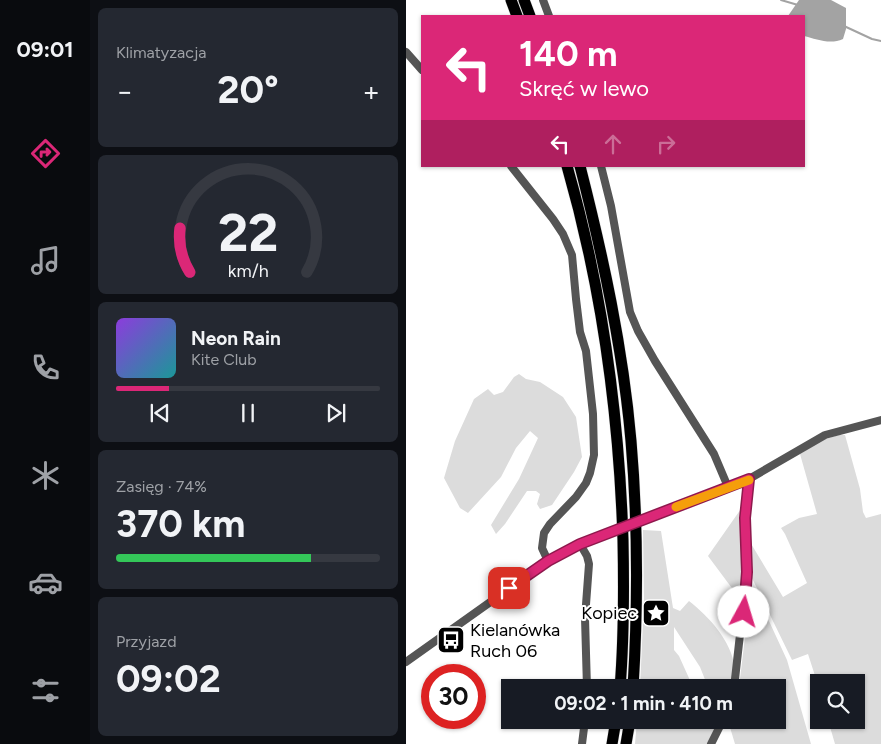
<!DOCTYPE html>
<html lang="pl">
<head>
<meta charset="utf-8">
<style>
  body { margin:0; font-family:Figtree,sans-serif; background:#242831; color:#f1f3f6; height:100vh; display:flex; flex-direction:column; font-size:19px; white-space:nowrap }
  * { box-sizing:border-box; margin:0 }
  p { font-size:16px; color:#9ea1a6 }
  .icon { flex:none; width:28px; height:28px; fill:none; stroke:currentColor; stroke-width:2; stroke-linecap:round; stroke-linejoin:round }
  .map { position:relative; flex:1; overflow:hidden }
  .side { display:flex; flex-direction:column; gap:8px; padding:8px; background:#0d0f14; width:316px }
  .side>* { flex:none }
  .guide { position:absolute; left:15px; top:15px; width:384px; height:152px; border-radius:0px; box-shadow:0 1px 4px #0004; background:#db2777; color:#fff; overflow:hidden }
  .buttons { position:absolute; left:404px; top:674px; display:grid; gap:10px }
  .buttons a { display:grid; place-items:center; width:55px; height:55px; border-radius:0px; background:#171b24; box-shadow:0 1px 4px #0004; font-size:25px }
  .speed { position:absolute; left:15px; top:664px; display:flex; gap:10px; font-size:25px; font-weight:700; text-align:center }
  .speed>* { display:grid; place-content:center; width:65px; height:65px; border-radius:50%; background:#171b24; box-shadow:0 1px 4px #0004; line-height:1 }
  .speed .limit { border:8px solid #d22; background:#fff; color:#111 }
  .pin { position:absolute; display:grid; place-items:center; width:42px; height:42px; color:#fff; margin:-21px; border-radius:10px; box-shadow:0 2px 8px #0006 }
  .me { position:absolute; width:55px; margin:-28px; rotate:6deg; stroke-linejoin:round; filter:drop-shadow(0 0 4px #0008) }
  .turn { display:flex; align-items:center; gap:18px; height:105px; padding:0 15px; font-size:22px }
  .turn .icon { width:65px; height:65px; stroke-width:2.5 }
  .turn b { display:block; font-size:35px; line-height:42px }
  .lanes { display:flex; align-items:center; height:48px; padding:0 15px; background:#0003; justify-content:center; gap:25px; direction:ltr }
  .lanes .off { opacity:.35 }
  .big { font-size:38px; font-weight:700; line-height:1.1 }
  .side .tile { flex:1; display:flex; flex-direction:column; justify-content:center; gap:8px; min-width:0; padding:0 18px; border-radius:8px; background:#242831 }
  .side .dial { align-items:center; gap:0 }
  .dial svg { height:130px; overflow:visible; fill:none; stroke:#363941; stroke-width:7; stroke-linecap:round; text-anchor:middle }
  .dial text { fill:#f1f3f6; stroke:none }
  .song { display:flex; align-items:center; gap:15px }
  .cover { width:60px; height:60px; border-radius:8px; background:linear-gradient(135deg,hsl(270 70% 55%),hsl(180 70% 35%)) }
  .played { height:5px; border-radius:2px; background:linear-gradient(90deg,#db2777 20%,#363941 20%) }
  .keys { display:flex; justify-content:space-around; direction:ltr }
  .heat { display:flex; justify-content:space-between; align-items:center; font-size:28px; direction:ltr }
  .charge { height:8px; border-radius:4px; background:linear-gradient(90deg,#34c759 74%,#363941 0) }
  .trip { position:absolute; left:95px; top:679px; width:285px; height:50px; border-radius:0px; background:#171b24; box-shadow:0 1px 4px #0004; font-weight:700; line-height:50px; text-align:center }
  main { display:flex; flex:1; min-height:0 }
  .menu { display:flex; flex-direction:column; width:90px; justify-content:space-around; align-items:center; background:#090b0e; color:#9ea1a6 }
  .menu .icon { width:35px; height:35px }
  .menu .on { color:#db2777 }
  .menu b { font-size:22px; color:#f1f3f6 }
  .map>svg:first-child { display:block }
  .green { fill:#dcdcdc }
  .water { fill:#a3a3a3 }
  .lines { fill:none; stroke-linecap:round; stroke-linejoin:round }
  .stream { stroke:#a3a3a3; stroke-width:2 }
  .highway-casing { stroke:#dbdbdb; stroke-width:12 }
  .minor { stroke:#555; stroke-width:8 }
  .highway { stroke:#000; stroke-width:11 }
  .minor-bridge { stroke:#555; stroke-width:8 }
  .route-casing { stroke:#8e194d; stroke-width:12 }
  .route { stroke:#db2777; stroke-width:9 }
  .slow { stroke:#f59e0b; stroke-width:9 }
  .labels { text-anchor:middle; dominant-baseline:central; stroke-width:4; stroke-linejoin:round; paint-order:stroke }
  .poi-label { font-size:18px; fill:#000; stroke:#fff; text-anchor:end }
</style>
</head>
<body>
<main>
<nav class="menu">
<b>09:01</b>
<svg class="icon on" aria-label="directions" viewBox="0 0 24 24"><path d="M12 3l9 9-9 9-9-9zM9 14v-3h6M13 9l2 2-2 2"/></svg>
<svg class="icon" aria-label="music" viewBox="0 0 24 24"><path d="M9 18V5l10-2v13"/><circle cx="6" cy="18" r="3"/><circle cx="16" cy="16" r="3"/></svg>
<svg class="icon" aria-label="phone" viewBox="0 0 24 24"><path d="M5 4h4l2 5-3 2q2 4 5 5l2-3 5 2v4C11 20 4 13 5 4z"/></svg>
<svg class="icon" aria-label="climate" viewBox="0 0 24 24"><path d="M12 3v18M4 7l16 10M4 17L20 7"/></svg>
<svg class="icon" aria-label="car" viewBox="0 0 24 24"><path d="M5 17H2v-5l4-1 3-4h7l3 4 3 1v5h-3M9 17h6M6 11h13"/><circle cx="7" cy="17" r="2"/><circle cx="17" cy="17" r="2"/></svg>
<svg class="icon" aria-label="filters" viewBox="0 0 24 24"><path d="M4 7h16M4 17h16"/><circle cx="9" cy="7" r="2"/><circle cx="15" cy="17" r="2"/></svg>
</nav>
<section class="side">
<div class="tile"><p>Klimatyzacja</p>
<div class="heat"><a>−</a><b class="big">20°</b><a>+</a></div>
</div>
<div class="tile dial"><svg viewBox="0 0 100 80">
<path d="M14 69A42 42 0 1 1 86 69"/>
<path d="M14 69A42 42 0 0 1 8 42" stroke="#db2777"/>
<text x="50" y="56" font-size="32" font-weight="700">22</text>
<text x="50" y="72" font-size="11">km/h</text>
</svg></div>
<div class="tile">
<div class="song"><i class="cover"></i><div><b>Neon Rain</b><p>Kite Club</p></div></div>
<div class="played"></div>
<div class="keys"><svg class="icon" aria-label="previous" viewBox="0 0 24 24"><path d="M18 5L8 12l10 7zM5 5v14"/></svg><svg class="icon" aria-label="pause" viewBox="0 0 24 24"><path d="M8 5v14M16 5v14"/></svg><svg class="icon" aria-label="next" viewBox="0 0 24 24"><path d="M6 5l10 7-10 7zM19 5v14"/></svg></div>
</div>
<div class="tile"><p>Zasięg · 74%</p><b class="big">370 km</b><div class="charge"></div></div>
<div class="tile"><p>Przyjazd</p><b class="big">09:02</b></div>
</section>
<div class="map">
<svg width="475" height="744" viewBox="0 0 475 744">
  <rect width="100%" height="100%" fill="#fff"/>
  <path class="green" d="M113,374L120,379L134,382L157,397L170,417L176,457L168,472L146,505L134,509L131,504L134,494L130,491H121L99,524L90,534L85,525L113,479L132,438L124,431L110,448L95,477L62,513L54,508L38,478L49,441L68,399L82,389L88,395L97,392L108,377Z
    M433,435H439L454,489L457,512L460,518L475,514V744H429L422,720H450V682H412V685L402,654L386,660L345,576L344,542L377,597L401,583L379,534L375,528L393,518L411,514L394,454L416,440Z
    M337,506L338,546L337,603L302,556Z
    M237,530L255,531L267,608L274,611L283,601C303,617 325,640 329,668C330,674 327,682 326,687H302L294,667L268,627V650L273,656L287,687L234,688L238,599Z
    M345,587L357,608L381,660L405,744H329L323,724L324,720H371V688L333,687Z
    M231,720H307L310,729L302,744H229Z"/>
  <path class="water" d="M393,0H425L440,8V29L437,39C424,45 410,39 398,36V16H382Z"/>
  <g class="lines">
    <path class="stream" d="M375,0L392,5
      M438,26L466,39L475,41"/>
    <g class="highway-casing">
      <path id="highway" d="M105,0L111,16
        M118,0L124,16
        M161,166C196,288 213,414 217,540C218,589 218,638 214,688
        M174,166C197,256 217,348 225,441C232,523 232,606 227,688
        M206,744L210,720
        M220,744L224,720"/>
    </g>
    <path class="minor" d="M137,0L143,16
      M0,52L16,70
      M105,166L147,219L157,234L166,255L170,299L174,332L180,351L187,414L188,455L184,473L180,483L170,497L144,524L138,533L136,548L142,561
      M195,166L205,206L224,312L232,331L249,361L308,454L322,487
      M249,515L343,479L419,435L475,420
      M174,544L181,556L183,564L179,618L181,688
      M0,662L142,561L157,552L194,536
      M328,688L341,572L339,518L343,479
      M176,744L179,720
      M305,744L317,720"/>
    <use href="#highway" class="highway"/>
    <path class="minor-bridge" d="M194,536L249,515"/>
  </g>
  <g class="lines">
    <g class="route-casing">
      <path id="route" d="M103,588L142,561L174,544L343,479L339,518L341,572L338,612"/>
    </g>
    <use href="#route" class="route"/>
    <path class="slow" d="M270,507L343,480"/>
  </g>
  <defs>
    <g id="sight-square" transform="scale(1.4375)"><rect x="-9" y="-9" width="18" height="18" rx="4" fill="#000" stroke="#fff"/><path d="M0-6L1.8-2.2L6-1.7L2.9 1.2L3.7 5.4L0 3.3L-3.7 5.4L-2.9 1.2L-6-1.7L-1.8-2.2Z" fill="#fff"/></g>
    <g id="bus-square" transform="scale(1.4375)"><rect x="-9" y="-9" width="18" height="18" rx="4" fill="#000" stroke="#fff"/><path d="M-5-6H5V4H4V6H2V4H-2V6H-4V4H-5ZM-3.5-4V0h7V-4ZM-3.5 1.2v1.5H-2V1.2ZM2 1.2v1.5H3.5V1.2Z" fill="#fff"/></g>
  </defs>
  <g fill-rule="evenodd">
    <use href="#sight-square" x="250" y="613"/>
    <use href="#bus-square" x="45" y="640"/>
  </g>
  <g class="labels">
    <g class="poi-label">
      <text x="231" y="613">Kopiec</text>
      <text x="64" y="630" text-anchor="start">Kielanówka<tspan x="64" dy="21">Ruch 06</tspan></text>
    </g>
  </g>
</svg>
<div class="buttons">
<a><svg class="icon" aria-label="search" viewBox="0 0 24 24"><circle cx="10" cy="10" r="6"/><path d="M15 15l6 6"/></svg></a>
</div>
<div class="speed"><div class="limit">30</div></div>
<div class="pin" style="left:103px;top:588px;background:#d93025"><svg class="icon" aria-label="arrive" viewBox="0 0 24 24"><path d="M6 21V4h12l-3 4 3 4H6"/></svg></div>
<svg class="me" style="left:338px;top:612px" viewBox="-20 -20 40 40"><circle r="19" fill="#fff"/><path d="M0-13L10 11 0 6-10 11z" fill="#db2777"/></svg>
<div class="trip">09:02 · 1 min · 410 m</div>
<div class="guide">
<div class="turn"><svg class="icon" aria-label="left" viewBox="0 0 24 24"><path d="M17 20v-9H6M10 6l-5 5 5 5"/></svg><div><b>140 m</b>Skręć w lewo</div></div>
<div class="lanes"><svg class="icon" aria-label="left" viewBox="0 0 24 24"><path d="M17 20v-9H6M10 6l-5 5 5 5"/></svg><svg class="icon off" aria-label="ahead" viewBox="0 0 24 24"><path d="M12 20V5M6 11l6-6 6 6"/></svg><svg class="icon off" aria-label="right" viewBox="0 0 24 24"><path d="M7 20v-9h11M14 6l5 5-5 5"/></svg></div>
</div>
</div>
</main>
</body>
</html>
